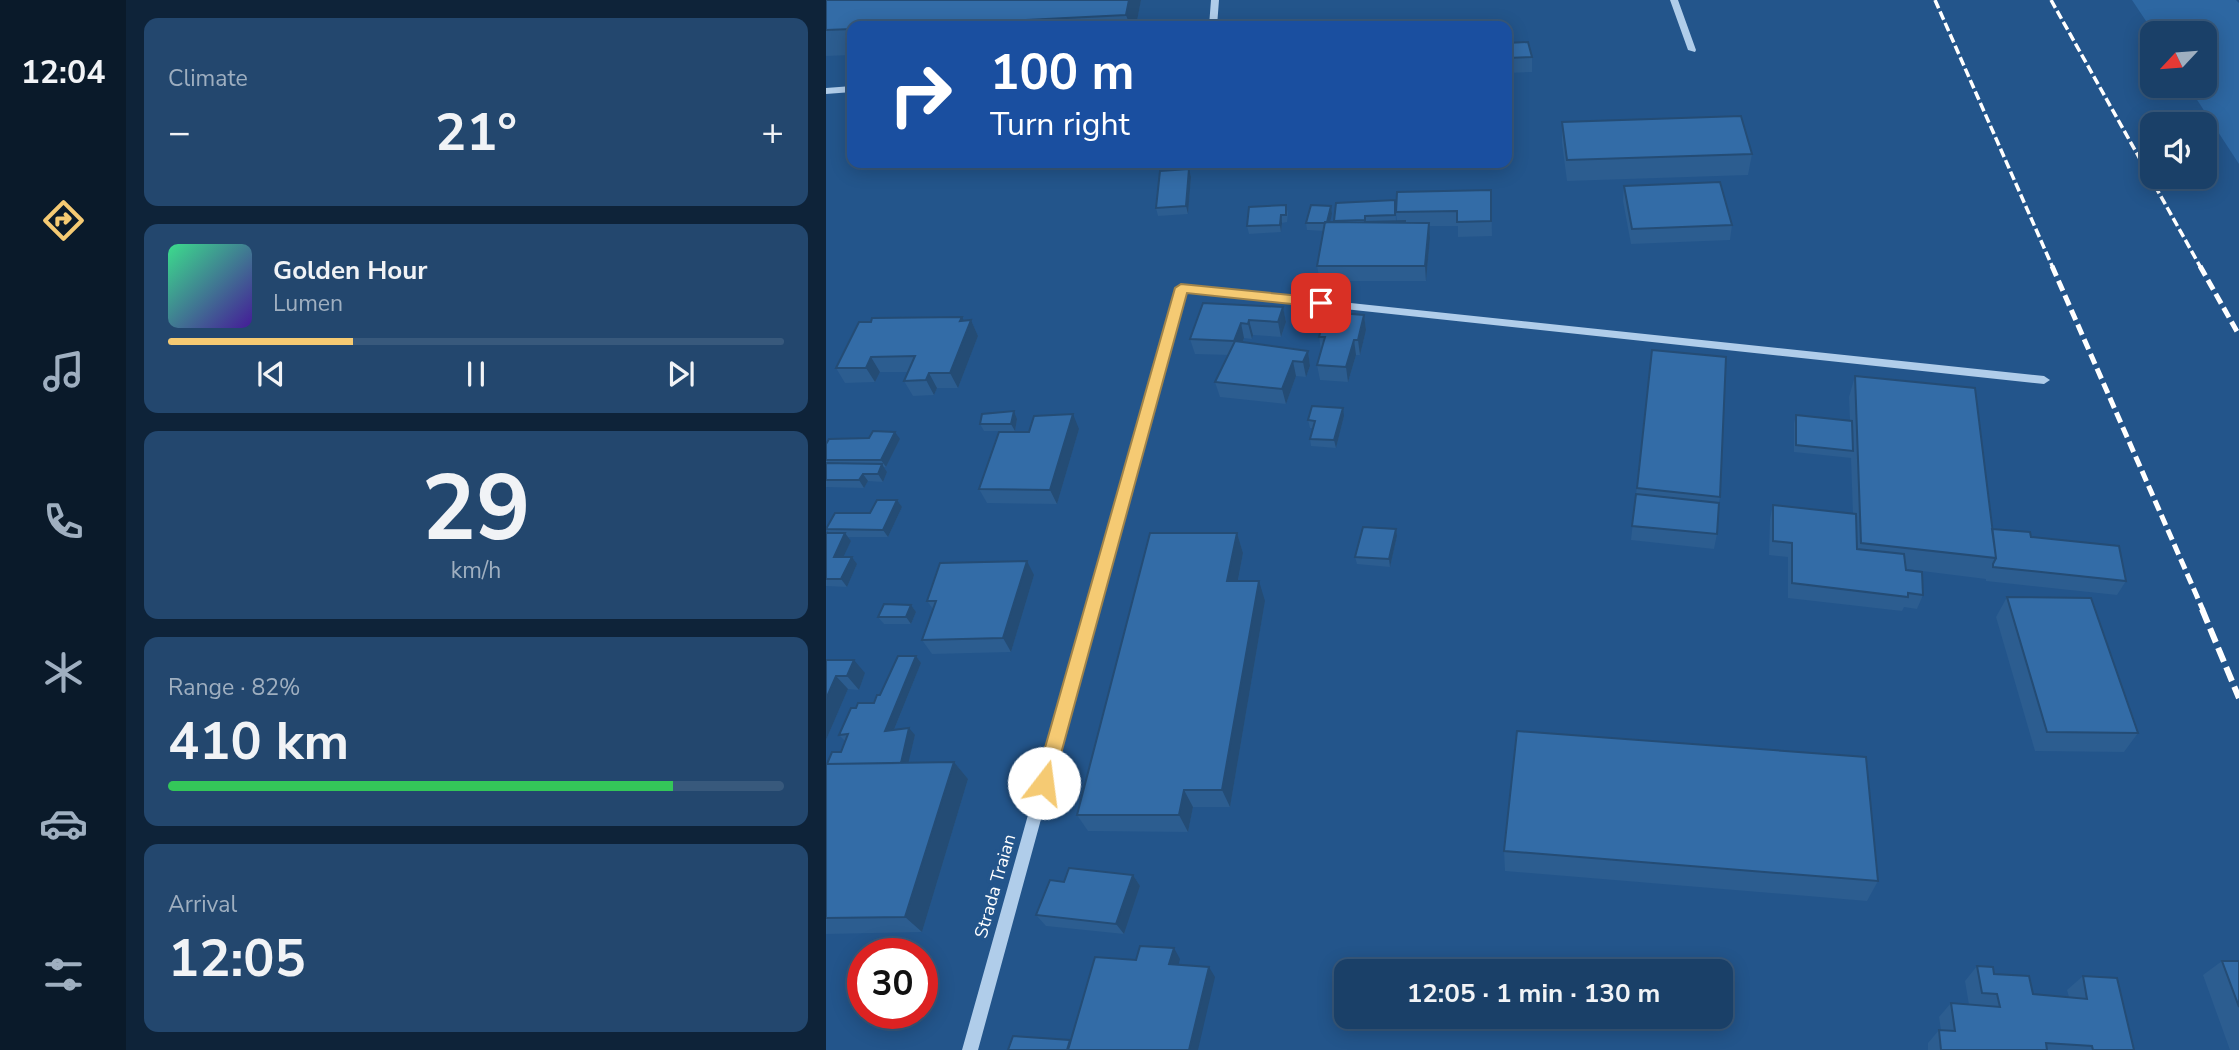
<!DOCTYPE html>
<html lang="en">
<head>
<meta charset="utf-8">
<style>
  body { margin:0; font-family:"Nunito Sans",sans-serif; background:#23476e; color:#f1f3f6; height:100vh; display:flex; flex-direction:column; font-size:26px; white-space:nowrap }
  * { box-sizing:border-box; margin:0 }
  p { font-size:23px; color:#9fafc0 }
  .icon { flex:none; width:38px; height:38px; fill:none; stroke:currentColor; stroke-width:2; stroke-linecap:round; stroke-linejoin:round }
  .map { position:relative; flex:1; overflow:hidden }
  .panel { display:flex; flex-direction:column; gap:18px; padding:18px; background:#0e2339; width:700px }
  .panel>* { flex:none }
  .guide { position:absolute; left:21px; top:21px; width:665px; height:147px; border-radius:14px; box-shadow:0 4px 18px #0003,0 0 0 2px #38597c; background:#1a4fa0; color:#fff; overflow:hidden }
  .needle { width:46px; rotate:244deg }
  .tools { position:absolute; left:1314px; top:21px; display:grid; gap:14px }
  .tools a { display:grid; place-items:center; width:77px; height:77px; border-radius:14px; background:#1a4068; box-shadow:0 4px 18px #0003,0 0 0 2px #38597c; font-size:35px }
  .speed { position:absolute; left:21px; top:938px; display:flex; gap:14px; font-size:35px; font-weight:700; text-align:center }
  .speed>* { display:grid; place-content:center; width:91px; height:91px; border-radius:50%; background:#1a4068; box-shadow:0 4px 18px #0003,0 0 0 2px #38597c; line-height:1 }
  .speed .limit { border:10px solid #d22; background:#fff; color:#111 }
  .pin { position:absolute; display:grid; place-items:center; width:60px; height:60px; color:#fff; margin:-30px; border-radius:14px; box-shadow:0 4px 10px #0006 }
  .me { position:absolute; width:77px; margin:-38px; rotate:15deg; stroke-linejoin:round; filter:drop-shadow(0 0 5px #0008) }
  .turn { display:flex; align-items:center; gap:24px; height:147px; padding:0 28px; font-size:32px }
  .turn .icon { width:91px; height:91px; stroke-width:2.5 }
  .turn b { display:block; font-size:49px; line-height:60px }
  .big { font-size:52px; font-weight:700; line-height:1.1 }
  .panel .card { flex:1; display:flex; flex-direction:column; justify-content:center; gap:10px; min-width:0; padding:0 24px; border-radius:14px; background:#23476e }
  .panel .dial { align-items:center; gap:0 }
  .dial b { font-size:91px; line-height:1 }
  .song { display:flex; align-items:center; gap:21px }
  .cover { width:84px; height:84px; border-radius:10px; background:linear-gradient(135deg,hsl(150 70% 55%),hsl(260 70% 35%)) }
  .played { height:7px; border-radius:4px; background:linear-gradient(90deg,#f5ca73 30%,#38597c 30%) }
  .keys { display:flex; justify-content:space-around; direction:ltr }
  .heat { display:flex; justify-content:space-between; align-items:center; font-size:38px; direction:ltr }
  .charge { height:10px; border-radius:5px; background:linear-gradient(90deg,#34c759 82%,#38597c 0) }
  .trip { position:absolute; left:508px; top:959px; width:399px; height:70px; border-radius:14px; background:#1a4068; box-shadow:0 4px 18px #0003,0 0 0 2px #38597c; font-weight:700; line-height:70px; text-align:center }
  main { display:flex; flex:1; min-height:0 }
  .tab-bar { display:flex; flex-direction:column; width:126px; justify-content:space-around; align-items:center; background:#0a1a2a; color:#9fafc0 }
  .tab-bar .icon { width:49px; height:49px }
  .tab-bar .selected { color:#f5ca73 }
  .tab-bar b { font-size:32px; color:#f1f3f6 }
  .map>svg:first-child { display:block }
  .green { fill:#2d67a2 }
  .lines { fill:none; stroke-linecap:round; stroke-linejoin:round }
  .minor { fill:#b0cdea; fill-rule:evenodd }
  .rail-far2 { stroke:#fff; stroke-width:3.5; stroke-dasharray:9 3.5; stroke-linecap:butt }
  .rail-far1 { stroke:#fff; stroke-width:5; stroke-dasharray:11 5; stroke-linecap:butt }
  .rail { stroke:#fff; stroke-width:6; stroke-dasharray:15 6; stroke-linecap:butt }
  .wall { fill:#2c5d90 }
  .shaded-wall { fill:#244c75 }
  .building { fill:#336ca7; stroke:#244c75; stroke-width:2 }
  .route { fill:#f5ca73; stroke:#9f834b; stroke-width:2 }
  .labels { text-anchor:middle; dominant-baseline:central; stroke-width:7; stroke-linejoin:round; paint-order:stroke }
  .street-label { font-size:18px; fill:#fff; stroke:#23558b }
</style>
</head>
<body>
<main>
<nav class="tab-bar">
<b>12:04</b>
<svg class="icon selected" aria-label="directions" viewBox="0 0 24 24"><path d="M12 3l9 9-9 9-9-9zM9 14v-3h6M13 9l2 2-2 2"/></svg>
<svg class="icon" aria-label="music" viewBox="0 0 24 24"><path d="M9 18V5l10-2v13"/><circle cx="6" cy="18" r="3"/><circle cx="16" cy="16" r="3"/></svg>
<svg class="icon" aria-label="phone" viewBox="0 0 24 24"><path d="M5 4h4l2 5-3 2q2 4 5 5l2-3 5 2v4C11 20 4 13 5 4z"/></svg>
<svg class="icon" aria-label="climate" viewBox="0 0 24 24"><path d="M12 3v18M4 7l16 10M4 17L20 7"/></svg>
<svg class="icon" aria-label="car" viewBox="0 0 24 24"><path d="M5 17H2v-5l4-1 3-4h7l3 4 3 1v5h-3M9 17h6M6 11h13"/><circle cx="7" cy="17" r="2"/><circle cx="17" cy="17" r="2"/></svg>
<svg class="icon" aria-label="filters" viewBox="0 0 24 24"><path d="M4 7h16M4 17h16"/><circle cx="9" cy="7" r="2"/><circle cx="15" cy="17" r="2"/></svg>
</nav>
<section class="panel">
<div class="card"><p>Climate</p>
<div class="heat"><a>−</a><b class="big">21°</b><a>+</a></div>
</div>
<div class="card">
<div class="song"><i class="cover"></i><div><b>Golden Hour</b><p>Lumen</p></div></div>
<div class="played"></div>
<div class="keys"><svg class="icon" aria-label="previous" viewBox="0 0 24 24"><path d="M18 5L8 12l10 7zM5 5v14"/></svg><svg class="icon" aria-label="pause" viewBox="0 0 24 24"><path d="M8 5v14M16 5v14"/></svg><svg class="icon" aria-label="next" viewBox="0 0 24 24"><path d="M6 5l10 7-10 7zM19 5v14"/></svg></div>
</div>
<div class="card dial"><b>29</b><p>km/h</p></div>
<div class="card"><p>Range · 82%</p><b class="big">410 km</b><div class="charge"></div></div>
<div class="card"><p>Arrival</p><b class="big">12:05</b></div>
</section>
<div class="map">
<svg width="1413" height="1050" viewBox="0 0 1413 1050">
  <rect width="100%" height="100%" fill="#23558b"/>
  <path class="green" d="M1306,0H1410L1413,3V164L1362,86H1379V33H1328Z"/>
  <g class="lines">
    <path class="minor" d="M385,0H393L391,26H383Z
      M844,0H852L870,50L869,52L862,50Z
      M26,86V92L0,94V88Z
      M355,285L1218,376L1224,380L1218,384L359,292L152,1050H136L350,288Z"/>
    <path class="rail-far2" d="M1109,0L1227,268
      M1225,0L1375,268"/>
    <path class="rail-far1" d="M1226,266L1377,610
      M1374,266L1413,335"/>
    <path class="rail" d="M1376,609L1413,698"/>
  </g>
  <path class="wall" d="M0,0H315L310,26H26V55L0,56Z
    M681,43L706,57V72L681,73Z
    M736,122L926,154L922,175L741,181L736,143Z
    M363,169L365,177L362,214L332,216L330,208Z
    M798,186L906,225L904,240L805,244L797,201Z
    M665,190L666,236L632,237V226H603L604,238L600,281H494L491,266L498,231L481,230L480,223L505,206L506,214L504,222H508L510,203L569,200L570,221H571L570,212Z
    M460,205L462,213L461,222L456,223L455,232L423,234L421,226Z
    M457,307L460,322L455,337L427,335L426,339L418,338L417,342L482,351L484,366L480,377L470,376L460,404L394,397L389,382L403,355L369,354L364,339Z
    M538,315L540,330L534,355H530L522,382L494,380L491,365L495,350L493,337Z
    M145,320L152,336L132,388H111L108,395L87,396L78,381L82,372H54L49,382L19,383L10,368L138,321Z
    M826,350L894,497L892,507L891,534L888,549L805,540Z
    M1029,376L1166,529L1205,537L1300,581L1291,595L1160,581V579L1080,569L1097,595L1091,609L1078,607L1076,611L962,598V557L943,555L944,519L947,505L1027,514L1025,458L968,452V423L970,415L1024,421L1023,397Z
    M188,411L191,419L189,431H158L154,424Z
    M518,416L510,448L485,446L484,439L487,428H484L482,420Z
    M253,429L231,504L161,503L153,489L203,432Z
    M74,439L60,467H58L61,472L57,482L42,481L38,488L0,487V460Z
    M71,500L76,507L62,537H22L25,541L17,557H26L31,564L21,587L0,586V533H3L0,529L44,513Z
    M570,529L571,536L564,567L531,564L529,557Z
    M411,533L417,553L412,581L439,601L404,807H367L362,832L262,831L251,815Z
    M208,575L185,652L106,654L96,640L107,609L101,601Z
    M1181,597L1312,733L1298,752L1209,751L1170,617Z
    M85,605L90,612L85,624H58L52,617Z
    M90,656L95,663L68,730L89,735L82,762H128L142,779L96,932L0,934V764L15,752L19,741L13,735L30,708L48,703Z
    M0,660L39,673L33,690L22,689L0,740Z
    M678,851L1052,881L1041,901L679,871Z
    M307,875L314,886L298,934L220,926L210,915L238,882Z
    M1396,961H1413V1050H1404L1377,975Z
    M1151,966L1207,994L1243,997L1241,990L1257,976L1308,1050H1102V1043L1113,1030H1115L1113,1017L1125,1003L1143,1005L1139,981Z"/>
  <path class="shaded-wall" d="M303,0H315L310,26H304L300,15Z
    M363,169L365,177L362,214L360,206Z
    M505,206L506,214L502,231L500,223Z
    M455,215L456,223L455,232L454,225Z
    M603,223L604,238L600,281L599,266Z
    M457,307L460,322L455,337L452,322Z
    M538,315L540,330L534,355L532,340Z
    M136,317L142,329L145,320L152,336L132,388L124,373L134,321Z
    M423,320L427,335L426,339L422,324Z
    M415,323L418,338L412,356L408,341Z
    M528,340L530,355L522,382L520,367Z
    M482,351L484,366L480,377L477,362Z
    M45,357L54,372L49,382L40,368Z
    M467,361L470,376L460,404L456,389Z
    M103,373L111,388L108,395L100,380Z
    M517,408L518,416L510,448L508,440Z
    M188,411L191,419L189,431L185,424Z
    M247,414L253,429L231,504L224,490Z
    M69,432L74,439L60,467L55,460Z
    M56,464L61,472L57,482L52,474Z
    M37,474L42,481L38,488L33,480Z
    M71,500L76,507L62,537L57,530Z
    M570,529L571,536L564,567L563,559Z
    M19,533L25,541L14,564L8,557Z
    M411,533L417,553L408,601L401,581Z
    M26,557L31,564L21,587L15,579Z
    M201,561L208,575L185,652L177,638Z
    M433,581L439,601L404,807L396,790Z
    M85,605L90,612L85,624L80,617Z
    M90,656L95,663L65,737L59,731Z
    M28,660L39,673L33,690L21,676Z
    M10,676L22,689L0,740V699Z
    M83,728L89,735L78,781L72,774Z
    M128,762L142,779L96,932L79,917Z
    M358,790L367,807L362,832L353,815Z
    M307,875L314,886L298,934L290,924Z
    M348,948L354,959L350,974L343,964Z
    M383,967L389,977L372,1050H363Z"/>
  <path class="building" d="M0,0H303L300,15L77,26H26V29L0,30Z
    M702,42L706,57L681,58V43Z
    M915,116L926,154L741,160L736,122Z
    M363,169L360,206L330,208L334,171Z
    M894,182L906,225L806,229L798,186Z
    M665,190V221L631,222V211L570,212L571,192Z
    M569,200V215L539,216V220L508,221L510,203Z
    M460,205V215H455L454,225L421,226L423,207Z
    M485,205L505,206L501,222L499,223H480Z
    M579,221V222H538Z
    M499,222L603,223L599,266H491Z
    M377,303L457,307L452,322L423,320L422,324L415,323L408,341L364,339Z
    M500,312L538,315L532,340H528L520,367L491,365L499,337H493Z
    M136,317L134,321L145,320L124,373H103L100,380L78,381L89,356L45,357L40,368H10L33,322H45L46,318Z
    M409,341L482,351L477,362L467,361L456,389L389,382Z
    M826,350L900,357L894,497L811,488Z
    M1029,376L1149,388L1170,558L1035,543Z
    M486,406L517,408L508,440L484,439L489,421L482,420Z
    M188,411L185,424H154L156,414Z
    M247,414L224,490L153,489L173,432H203L208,416Z
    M970,415L1026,421L1027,451L970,445Z
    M47,431L69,432L55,460H0V444L3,439L43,438Z
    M0,463L56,464L52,474H37L33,480H0Z
    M810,494L893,503L891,534L806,526Z
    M51,500H71L57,530L0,529L9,513H44Z
    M947,505L1030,514L1031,549L1078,554L1080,570L1096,572L1097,595L1082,593V597L966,583V543L947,541Z
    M537,527L570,529L563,559L529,557Z
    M1166,529L1204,532L1205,537L1293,546L1300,581L1167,567V564L1170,558Z
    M0,533H19L8,557H26L15,579H0Z
    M324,533H411L401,581H433L396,790H358L353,815H251Z
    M201,561L177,638L96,640L110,601H101L114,563Z
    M1181,597L1265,598L1312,733L1221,732Z
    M58,604L85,605L80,617H52Z
    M72,656H90L59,731L83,728L75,763L1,764L6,752H15L22,734L13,735L25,708H30L32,703H48L51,695H54Z
    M0,660H28L21,676H10L0,699Z
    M691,731L1040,757L1052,881L678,851Z
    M128,762L79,917L0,918V764Z
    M243,868L307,875L290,924L210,915L224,880L238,882Z
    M314,946L348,948L343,964L383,967L363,1050H242L269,957L310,960Z
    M1396,961H1413V1007Z
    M1151,966L1167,967L1168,974L1203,976L1207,994L1261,999L1257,976L1291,978L1308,1050H1267L1266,1046L1220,1043L1221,1050H1115L1113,1030L1129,1031L1125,1003L1174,1007L1171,994L1156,993Z
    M187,1036L244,1040L241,1050H182Z"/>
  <path class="route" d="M355,284L495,298L501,303L495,307L361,293L227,783L225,789L218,792L211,789L209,783L349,288Z"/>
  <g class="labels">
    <g class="street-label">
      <text transform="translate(169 886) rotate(-74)">Strada Traian</text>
    </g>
  </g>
</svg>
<div class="tools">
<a><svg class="needle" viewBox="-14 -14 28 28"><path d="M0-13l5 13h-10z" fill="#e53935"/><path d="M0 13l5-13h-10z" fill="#9fafc0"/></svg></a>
<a><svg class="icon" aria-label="sound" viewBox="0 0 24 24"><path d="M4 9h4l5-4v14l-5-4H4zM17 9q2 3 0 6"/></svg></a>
</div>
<div class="speed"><div class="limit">30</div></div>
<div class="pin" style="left:495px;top:303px;background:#d93025"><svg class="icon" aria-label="arrive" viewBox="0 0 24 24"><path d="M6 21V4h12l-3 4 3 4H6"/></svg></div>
<svg class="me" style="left:218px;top:783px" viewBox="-20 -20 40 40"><circle r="19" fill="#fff"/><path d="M0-13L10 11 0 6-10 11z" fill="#f5ca73"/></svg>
<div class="trip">12:05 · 1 min · 130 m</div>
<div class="guide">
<div class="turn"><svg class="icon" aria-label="right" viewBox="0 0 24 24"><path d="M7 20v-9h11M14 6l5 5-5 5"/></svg><div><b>100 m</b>Turn right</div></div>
</div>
</div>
</main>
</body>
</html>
